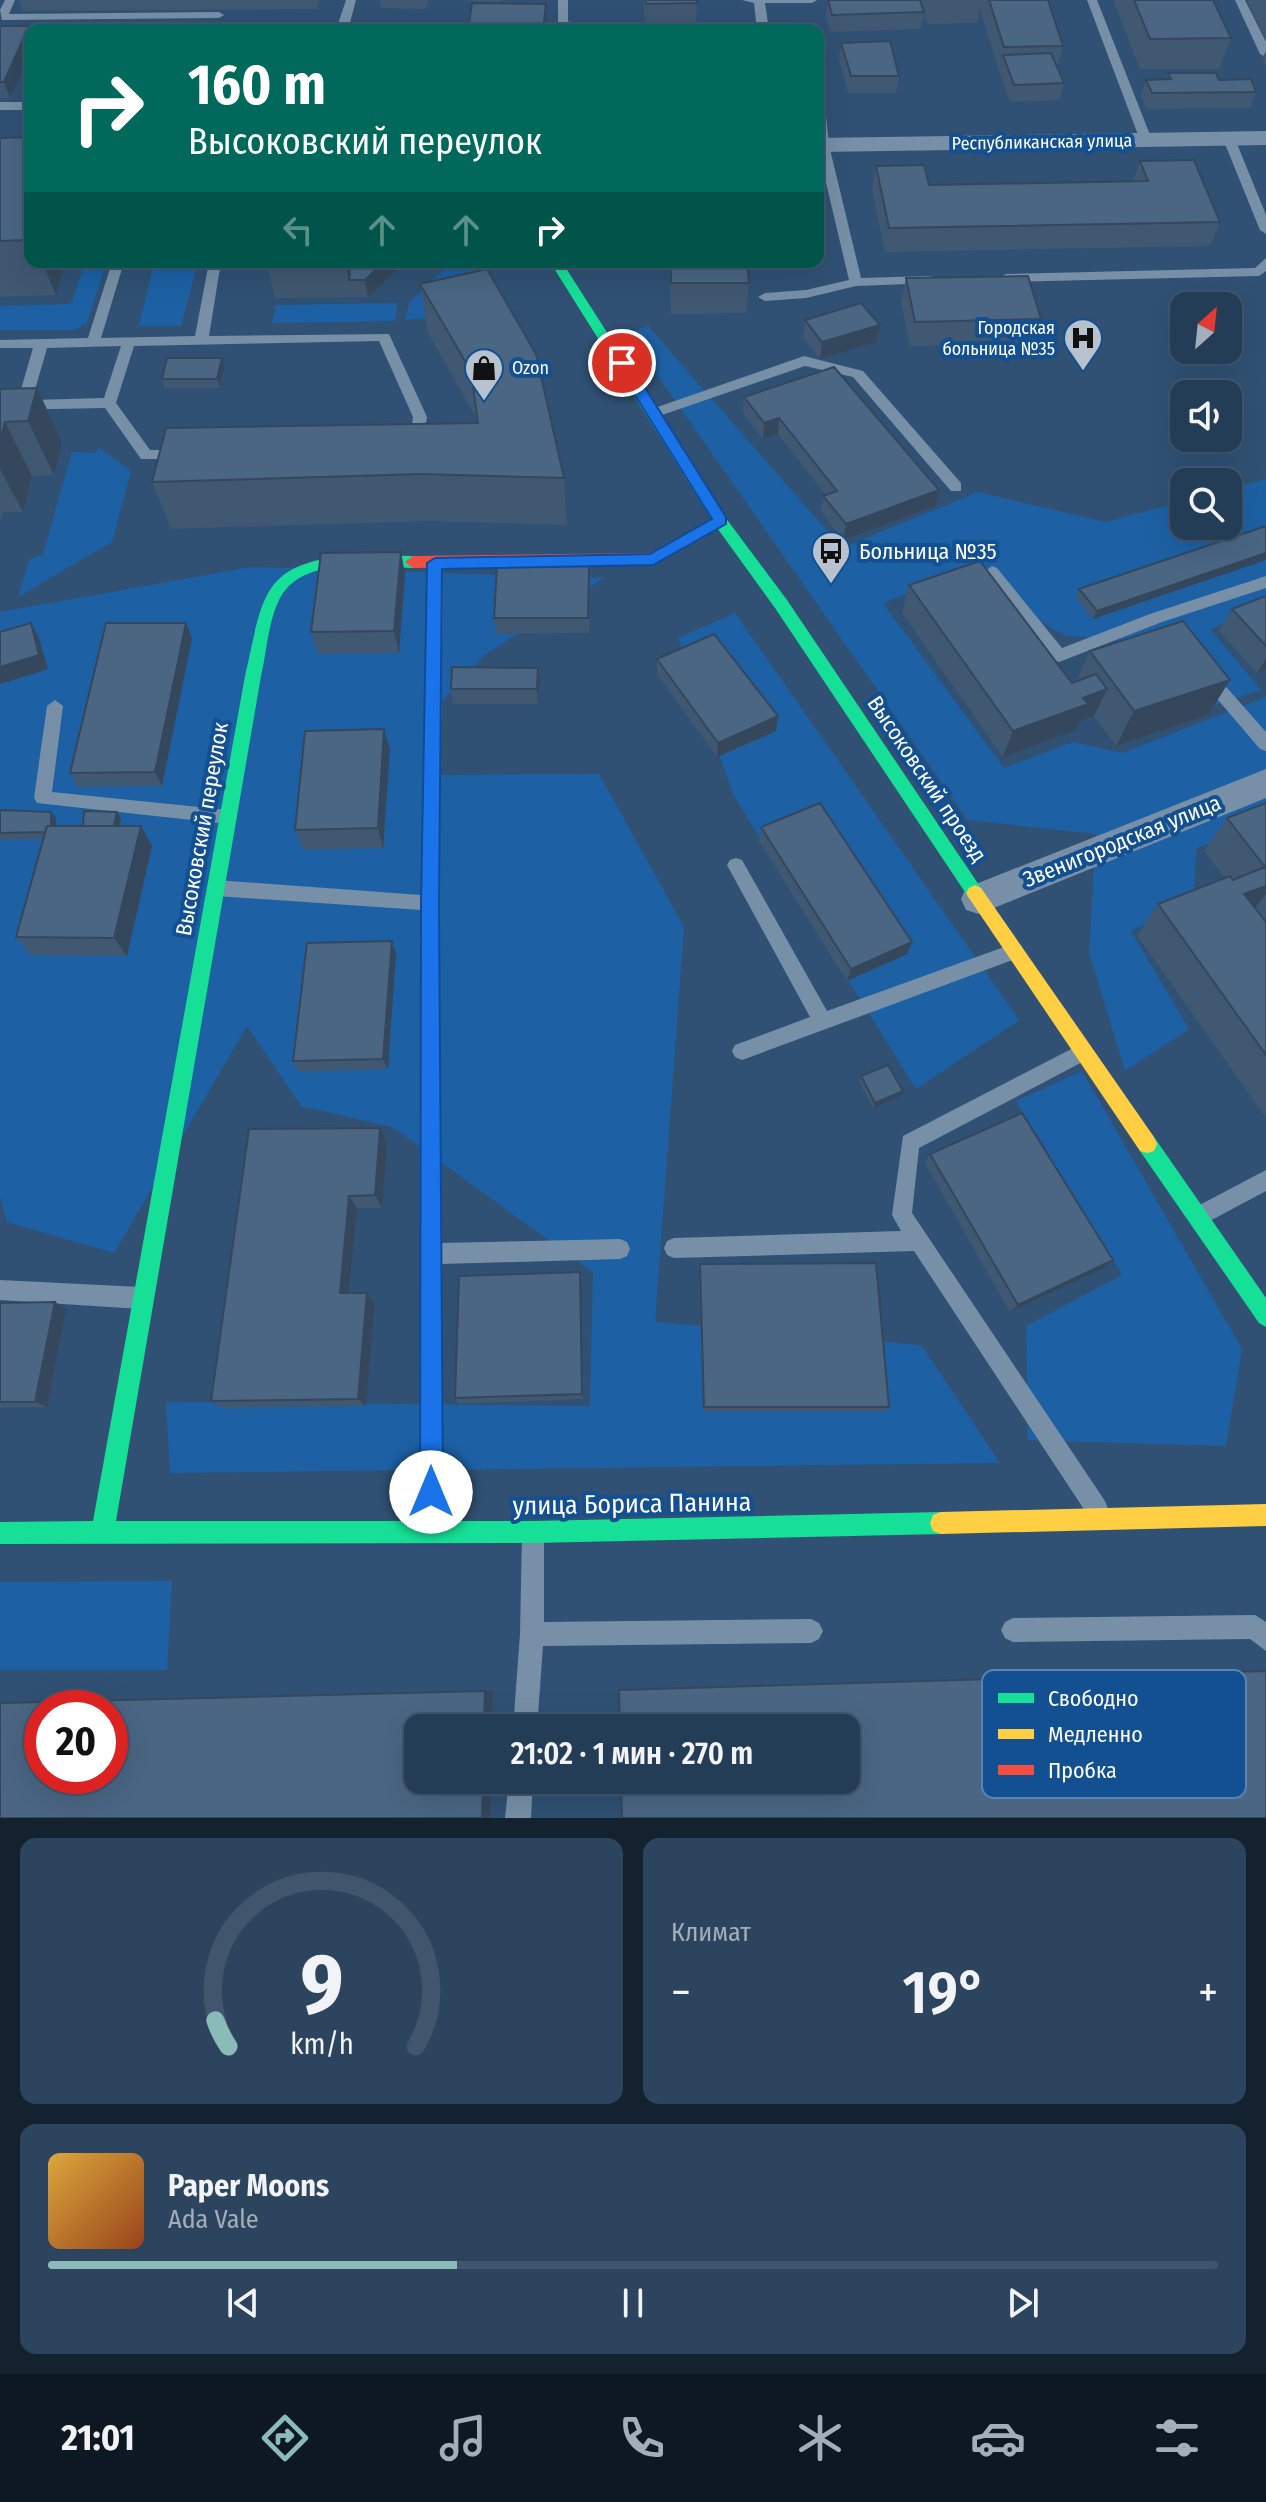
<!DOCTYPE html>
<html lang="ru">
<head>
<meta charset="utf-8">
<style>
  body { margin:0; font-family:"Fira Sans Condensed",sans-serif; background:#2c445d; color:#f1f3f6; height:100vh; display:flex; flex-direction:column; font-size:30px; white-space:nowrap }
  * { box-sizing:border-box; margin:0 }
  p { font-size:26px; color:#a3aeba }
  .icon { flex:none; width:44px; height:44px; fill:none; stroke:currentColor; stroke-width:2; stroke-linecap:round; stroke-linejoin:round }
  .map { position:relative; height:1818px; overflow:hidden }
  .side { display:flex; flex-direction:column; gap:20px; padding:20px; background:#142230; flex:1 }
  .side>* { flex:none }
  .guide { position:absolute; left:24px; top:24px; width:800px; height:244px; border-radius:16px; box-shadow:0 8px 32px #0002,0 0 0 2px #41566d; background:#00695c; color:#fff; overflow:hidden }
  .needle { width:52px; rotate:27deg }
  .controls { position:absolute; left:1170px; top:292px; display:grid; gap:16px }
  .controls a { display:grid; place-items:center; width:72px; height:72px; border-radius:16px; background:#243d57; box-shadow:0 8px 32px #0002,0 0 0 2px #41566d; font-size:40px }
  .speed { position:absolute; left:24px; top:1690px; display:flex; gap:16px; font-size:40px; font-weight:700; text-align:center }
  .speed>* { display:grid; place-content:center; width:104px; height:104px; border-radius:50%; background:#243d57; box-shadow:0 8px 32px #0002,0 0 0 2px #41566d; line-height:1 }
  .speed .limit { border:12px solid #d22; background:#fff; color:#111 }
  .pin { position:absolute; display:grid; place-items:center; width:68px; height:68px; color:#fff; margin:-34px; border:4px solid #fff; border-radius:50%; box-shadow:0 2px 8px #0007 }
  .me { position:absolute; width:88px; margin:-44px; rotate:0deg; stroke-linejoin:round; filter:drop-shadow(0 0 6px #0008) }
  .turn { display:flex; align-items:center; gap:28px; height:168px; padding:0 32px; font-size:36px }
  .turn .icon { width:104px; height:104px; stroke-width:2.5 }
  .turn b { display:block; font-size:56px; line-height:68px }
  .lanes { display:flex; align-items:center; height:76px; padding:0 32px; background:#0003; justify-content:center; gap:40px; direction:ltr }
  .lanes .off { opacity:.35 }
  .big { font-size:60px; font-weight:600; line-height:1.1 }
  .side .card { flex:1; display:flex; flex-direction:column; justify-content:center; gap:12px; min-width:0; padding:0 28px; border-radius:16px; background:#2c445d }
  .side .dial { align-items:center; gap:0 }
  .dial svg { height:208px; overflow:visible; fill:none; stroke:#41566d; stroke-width:7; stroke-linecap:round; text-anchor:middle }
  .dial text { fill:#f1f3f6; stroke:none }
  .song { display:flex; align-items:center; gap:24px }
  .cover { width:96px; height:96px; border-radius:12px; background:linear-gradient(135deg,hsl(40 70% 55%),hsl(20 70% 35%)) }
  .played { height:8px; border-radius:4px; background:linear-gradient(90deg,#8bbbb9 35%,#41566d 35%) }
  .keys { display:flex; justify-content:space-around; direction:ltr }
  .heat { display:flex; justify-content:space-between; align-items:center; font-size:44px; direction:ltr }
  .side .tiles { flex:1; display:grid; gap:20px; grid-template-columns:1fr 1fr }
  .card:last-child { grid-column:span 2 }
  .trip { position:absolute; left:404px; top:1714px; width:456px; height:80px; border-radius:16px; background:#243d57; box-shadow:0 8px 32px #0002,0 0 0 2px #41566d; font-weight:600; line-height:80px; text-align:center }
  .tabs { display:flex; height:128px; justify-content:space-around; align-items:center; background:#0e1823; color:#a3aeba }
  .tabs .icon { width:56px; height:56px }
  .tabs .on { color:#8bbbb9 }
  .tabs b { font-size:36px; color:#f1f3f6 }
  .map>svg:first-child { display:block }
  .green { fill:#1d61a4 }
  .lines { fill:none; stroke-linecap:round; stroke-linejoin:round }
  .lane { fill:#7790a7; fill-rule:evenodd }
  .street { fill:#7790a7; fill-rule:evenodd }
  .fast { fill:#16e098; fill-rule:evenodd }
  .slow { fill:#ffcf43; fill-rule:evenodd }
  .jam { fill:#f24e42; fill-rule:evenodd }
  .wall { fill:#405871 }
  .shaded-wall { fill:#34475c }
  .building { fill:#4a6683; stroke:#34475c; stroke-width:2; fill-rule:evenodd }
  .route { fill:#1a73e8; stroke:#114b97; stroke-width:2 }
  .labels { text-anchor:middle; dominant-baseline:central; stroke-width:8; stroke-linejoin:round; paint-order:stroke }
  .far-street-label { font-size:18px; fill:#fff; stroke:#135091 }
  .far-poi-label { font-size:18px; fill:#fff; stroke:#135091; text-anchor:end }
  .poi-label { font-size:22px; fill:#fff; stroke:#135091; text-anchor:start }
  .street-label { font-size:22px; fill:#fff; stroke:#135091 }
  .near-street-label { font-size:26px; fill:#fff; stroke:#135091 }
  .key { fill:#135091; stroke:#5a84b2; stroke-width:2 }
  .key-label { font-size:22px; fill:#fff }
</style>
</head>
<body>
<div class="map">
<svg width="1266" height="1818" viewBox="0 0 1266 1818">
  <rect width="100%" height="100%" fill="#305174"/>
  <path class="green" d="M85,262H107L87,322L75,330H0V306L71,304Z
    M154,262H198L181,326H139Z
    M452,262H479L502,312L405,320L409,303Z
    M397,303L395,321L272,323L276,305Z
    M648,326L842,548L978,492L1106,522L1184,501V526H1228V489L1266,479V607L1210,629L1261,690L1212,706L1160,646L1063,635L963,573L883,603L1004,768L1073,742L1122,753L1266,697V824L1196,848L1194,901L1131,931L1189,1029L1125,1071L1089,952L1096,834L968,820L628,333Z
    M98,447L131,471L112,542L18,597L29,560L43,554L72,452L96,453Z
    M251,567L604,578L485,655L433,711L435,775L599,774L684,927L655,1322L921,1345L1000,1463L170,1473L166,1402L590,1406L593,1272L392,1127L301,1106L247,1026L114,1253L7,1222L0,1197V612Z
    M735,613L1019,1020L916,1089L734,796L678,638Z
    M1082,1071L1242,1349L1226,1446L1028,1440L1026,1326L1122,1275L1016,1101Z
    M172,1581L167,1670H0V1582Z"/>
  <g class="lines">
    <path class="lane" d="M5,0H15L9,14L219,12L224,15L219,18L2,20L0,10Z
      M346,0H356L348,30H336Z
      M558,0H568V21L580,30H567L558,24Z
      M742,0H817L812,3H765L769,30H757L754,3Z
      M1087,0H1097L1152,140L1150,143L1140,140Z
      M1235,0H1245L1266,42V57L1260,54Z
      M818,93L824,96L829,145L861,278L928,276L933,277V283L856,286L806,298L765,301L758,297L765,293L806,290L849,280L818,149Z
      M0,102H30V110H0Z
      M1229,135L1235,139L1266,215V234L1260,230L1223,139Z
      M1266,258V271L1259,276L1006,282L999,278L1006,274L1255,268Z
      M112,262H124L101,338L195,336L209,262H221L209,336L389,334L427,417L421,452H411L409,448L413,417L379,341L134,346L116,403L150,450H187V458L182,459H141L105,408L0,410V400H18L33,348H0V340L88,338ZM121,346L104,398L32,400L47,348Z
      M804,356L863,371L961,483V491H951L853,377L805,366L659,416L654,418L647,413L649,410Z
      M435,557L443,563L439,903L441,1243L620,1239L627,1242L630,1249L627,1256L620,1259L441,1264L442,1527L439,1535L431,1538L423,1535L420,1527L421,910L216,896L210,893L207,888L210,883L216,880L421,895L427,563Z
      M992,566L997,568L1062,648L1150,614L1266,576V588L1162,622L1059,662L1053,660L987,576L984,572Z
      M1207,670L1213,672L1266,732V751L1260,749L1201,680L1199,676Z
      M55,700L63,706L52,792L228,810L234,812L237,817L234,822L228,824L37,803L34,798L47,706Z
      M736,858L742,860L827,1011L1015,943L1021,945L1024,951L1021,957L742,1060L735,1057L732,1051L735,1045L810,1017L727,865L730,860Z
      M1083,1043L1090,1046L1093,1052L1090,1058L919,1148L912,1213L1105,1501L1108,1509L1105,1517L1097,1520L1089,1517L914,1251L674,1258L667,1255L664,1248L667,1241L674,1238L901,1231L892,1215L903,1136Z
      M1266,1170V1191L1206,1223L1199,1226L1192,1223L1189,1216L1192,1209Z
      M0,1280L141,1287L148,1291L152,1298L148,1305L141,1309L0,1300Z
      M533,1524L541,1527L544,1535V1622L811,1619L819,1623L823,1631L819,1639L811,1643L543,1646L537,1728H513L520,1634L522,1535L525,1527Z
      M1255,1615L1266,1622V1651L1250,1639L1013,1642L1005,1638L1001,1630L1005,1622L1013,1618Z
      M509,1780H533L531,1818H505Z"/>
    <path class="street" d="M1266,131V145L818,152V138Z
      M1266,769V798L979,914L966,910L961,899L966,888Z"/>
    <path class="fast" d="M550,262H562L725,517L787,600L981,888L984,893L981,898L975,901L969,898L775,608L715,525Z
      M356,555L413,556L421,562L413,568C374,567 303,555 280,598C268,621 267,651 261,676L116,1521H533L941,1512L949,1515L952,1523L949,1531L941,1534L533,1543L0,1544V1522L93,1521L245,676C264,595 260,562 356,555Z
      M1147,1135L1154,1137L1266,1298V1327L1259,1323L1140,1151L1137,1144L1140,1137Z"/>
    <path class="slow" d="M975,885L981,888L1154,1137L1157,1144L1154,1151L1147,1153L1140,1151L969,898L966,893L969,888Z
      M1266,1504V1526L941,1534L933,1531L930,1523L933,1515L941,1512Z"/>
    <path class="jam" d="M720,516L727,521L725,525L653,565L413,568L405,562L413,556L650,553Z"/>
  </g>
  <path class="wall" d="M19,0H319L317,9L23,11Z
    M380,0H428L426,9L381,8Z
    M468,0H502V2L469,1Z
    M643,0H697L696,27L646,28Z
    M828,0H1048L1063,46L1057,68L1064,83L1059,100L1010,102L999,71L980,9L977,23L928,24L924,13L921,29L830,32L826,15Z
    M1113,0H1213L1231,38L1219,69H1140Z
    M1247,0H1266V40Z
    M0,26H29L30,30V53L10,98H0Z
    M841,43L899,76L896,93H848L839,59Z
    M1266,51V66L1262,59Z
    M1168,73L1219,80L1256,92L1250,108L1147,109L1141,96L1146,80L1166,79Z
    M30,137V262H65L56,295L0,297V138Z
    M1140,161L1220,222L1210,246L885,252L872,190L876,166L929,185L1133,182Z
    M266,262H405L368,297L275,298Z
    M669,262H747L749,283L746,313L671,314Z
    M906,278L1041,319L1034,343L910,346L901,302Z
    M420,284L564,478L567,525L429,521L171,529L152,482L477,423V419L428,333Z
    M805,320L880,325L877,342L820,359L803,337Z
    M224,366L220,388H165L162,379Z
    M37,388L62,442L54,475L32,476L23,512H3L0,522V389Z
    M744,397L935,506L843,540L821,511L823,496L826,495L778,434L763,439L743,413Z
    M1266,526L1093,619L1076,597L1079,589Z
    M405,574L399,653L318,654L311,632Z
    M589,581V633L496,634L494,618Z
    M909,585L1072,683L1076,681L1090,651L1230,680L1208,715L1116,746L1094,716L1080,721L1076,730L1003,757L902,613Z
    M1266,596V669L1257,673L1219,631L1232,609Z
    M192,638L162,786L78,787L70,773Z
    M657,659L776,731L717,757L657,674Z
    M538,668L540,682L538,704H453L451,689Z
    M390,749L383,848L303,850L295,830Z
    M1266,803V918L1264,919L1266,922V1118L1137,935L1158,904L1225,878L1204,851L1227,818Z
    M0,810L51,812L56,818V826H83L121,819L120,826H141L152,846L127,956L31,955L16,937L43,839L0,840Z
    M761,827L912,942L907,954L847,981L759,841Z
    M392,941L396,953L388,1069L299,1072L293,1061Z
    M861,1076L901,1096L873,1108L859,1081Z
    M249,1129L387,1142L382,1208H357L349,1293L375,1303L366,1406L223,1408L211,1401Z
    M930,1154L1113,1260L1104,1268L1010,1312L925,1163Z
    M700,1264L889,1407L884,1412H703L699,1272Z
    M580,1272L583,1399L458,1404L455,1398Z
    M0,1303L66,1309L47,1407L0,1408Z
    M1266,1670L619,1690L620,1689Z
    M493,1690L492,1728H418L0,1818V1702Z"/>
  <path class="shaded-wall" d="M546,4L547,30H543Z
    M29,26L30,30V53L10,98L4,82Z
    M42,262H65L56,295Z
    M345,262H371L349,280Z
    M384,262H405L368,297L365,280Z
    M880,325L877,342L820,359L822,342Z
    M222,358L224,366L220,388L217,379Z
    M37,388L62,442L54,475L28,421Z
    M779,418L778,434L763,439L764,423Z
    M5,422L32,476L23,512L0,469V440Z
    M939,490L935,506L843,540L846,524Z
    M401,552L405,574L399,653L394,631Z
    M1266,553V560L1093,619L1097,611Z
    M31,623L39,638L48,669L0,684V667Z
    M186,623L192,638L162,786L155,772Z
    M1266,659V669L1257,673Z
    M538,668L540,682L538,704L537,689Z
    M1230,680L1208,715L1116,746L1134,711Z
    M1107,689L1094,716L1080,721L1076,730L1003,757L1013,731L1083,698Z
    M778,716L776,731L717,757L718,743Z
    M384,729L390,749L383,848L378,828Z
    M51,812L56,818V839L51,832Z
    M117,812L121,819L117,836L113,829Z
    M141,826L152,846L127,956L114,938Z
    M1266,886V894L1251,913L1244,894Z
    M392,941L396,953L388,1069L383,1059Z
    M912,942L907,954L847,981L851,969Z
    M903,1091L901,1096L873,1108L875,1103Z
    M380,1128L387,1142L382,1208L375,1195Z
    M349,1196L357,1208L348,1303L340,1293Z
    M1113,1260L1104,1268L1010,1312L1018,1305Z
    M580,1272L581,1279L583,1399L582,1394Z
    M367,1293L375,1303L366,1406L358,1399Z
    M55,1302L66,1309L47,1407L35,1402Z
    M493,1690L492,1728H484L485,1691Z
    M483,1780H491L490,1818H482Z"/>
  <path class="building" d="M645,0H697V3L646,4Z
    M828,0H920L924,12L832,15Z
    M989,0H1048L1063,46L1004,47Z
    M1134,0H1213L1231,38L1150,39Z
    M472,3L546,4L543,30H468Z
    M0,26H29L4,82H0Z
    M890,41L899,76H851L841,43Z
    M1051,53L1064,83L1014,85L1003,55Z
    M1168,73H1216L1219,80L1251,79L1256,92L1152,93L1146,80L1171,79Z
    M30,137V240L0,241V138Z
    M1194,160L1220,222L889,228L876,166L924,165L929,185L1148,181L1140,161Z
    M351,262H384L365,280H349Z
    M671,262H747L749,283H671Z
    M487,269L536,354L564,478L421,474L152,482L166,428L478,423L471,371L420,284Z
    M1028,276L1041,319L915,322L906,278Z
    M861,303L880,325L822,342L805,320Z
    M167,358H222L217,379H162Z
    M834,367L939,490L846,524L823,496L837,491L779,418L764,423L744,397Z
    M37,388L28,421L5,422L0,440V389Z
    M1266,526V553L1097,611L1079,589Z
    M401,552L394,631L311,632L321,553Z
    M980,561L1072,683L1096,674L1107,689L1083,698L1088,704L1013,731L909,585Z
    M589,566L588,618H494L497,567Z
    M1266,596V646L1232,609Z
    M1183,621L1230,680L1134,711L1090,651Z
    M31,623L39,655L0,667V632Z
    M106,623H186L155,772L70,773Z
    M714,634L778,716L718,743L657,659Z
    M452,667L538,668L537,689H451Z
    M384,729L378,828L295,830L305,731Z
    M820,803L912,942L851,969L761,827Z
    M1266,803V886L1244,894L1266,922V1055L1158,904L1230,876L1233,880L1265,867L1227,818Z
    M0,810L51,812V826H47L45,832L0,833Z
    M84,811L117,812L114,826H83Z
    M47,826H141L114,938L16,937Z
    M392,941L383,1059L293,1061L307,943Z
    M888,1065L903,1091L875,1103L861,1076Z
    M1022,1113L1113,1260L1018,1305L930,1154Z
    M380,1128L375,1195L349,1196L340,1293H367L358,1399L211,1401L249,1129Z
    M876,1263L889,1407H704L700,1264Z
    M580,1272L582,1394L455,1398L459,1276Z
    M55,1302L35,1402H0V1303Z
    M1266,1671V1818H622L621,1780H846V1728H620L619,1690Z
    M485,1691L484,1728H418V1780H483L482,1818H0V1703ZM42,1708H110V1776H42Z"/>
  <path class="route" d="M622,358L627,359L726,517V524L653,565L442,569L439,903L443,1492L439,1500L431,1503L423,1500L420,1492L421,903L427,563L435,558L650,554L712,519L615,363Z"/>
  <defs>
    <g id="hospital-pin" transform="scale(2)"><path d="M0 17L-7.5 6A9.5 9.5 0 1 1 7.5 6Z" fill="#b7c2ce" stroke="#135091"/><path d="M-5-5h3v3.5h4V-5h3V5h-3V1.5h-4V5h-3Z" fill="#111"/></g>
    <g id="shop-pin" transform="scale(2)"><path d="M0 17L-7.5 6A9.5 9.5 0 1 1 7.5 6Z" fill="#b7c2ce" stroke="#135091"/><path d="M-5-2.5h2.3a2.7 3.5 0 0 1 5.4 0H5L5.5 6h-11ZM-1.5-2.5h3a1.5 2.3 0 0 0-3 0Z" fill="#111"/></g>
    <g id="bus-pin" transform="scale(2)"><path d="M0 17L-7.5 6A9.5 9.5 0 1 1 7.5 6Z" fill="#b7c2ce" stroke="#135091"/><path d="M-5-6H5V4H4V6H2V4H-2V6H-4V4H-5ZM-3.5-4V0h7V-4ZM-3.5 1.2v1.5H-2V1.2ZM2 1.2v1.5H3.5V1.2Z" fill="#111"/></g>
  </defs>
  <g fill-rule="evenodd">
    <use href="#hospital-pin" x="1083" y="338"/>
    <use href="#shop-pin" x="484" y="368"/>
    <use href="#bus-pin" x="831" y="551"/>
  </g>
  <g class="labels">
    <g class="far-street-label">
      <text transform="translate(1042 142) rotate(-1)">Республиканская улица</text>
    </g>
    <g class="far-poi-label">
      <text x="1055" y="328">Городская<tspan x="1055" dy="21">больница №35</tspan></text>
      <text x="512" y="368" text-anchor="start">Ozon</text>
    </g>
    <g class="poi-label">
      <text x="859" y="551">Больница №35</text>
    </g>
    <g class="street-label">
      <text transform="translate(927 779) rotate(56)">Высоковский проезд</text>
      <text transform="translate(202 829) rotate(-80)">Высоковский переулок</text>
      <text transform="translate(1122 841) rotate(-22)">Звенигородская улица</text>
    </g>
    <g class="near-street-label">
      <text transform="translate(632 1504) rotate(-1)">улица Бориса Панина</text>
    </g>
  </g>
  <rect x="982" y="1670" width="264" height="128" rx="12" class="key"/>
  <rect x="998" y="1693" width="36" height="10" fill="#16e098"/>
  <rect x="998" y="1729" width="36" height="10" fill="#ffcf43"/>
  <rect x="998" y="1765" width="36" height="10" fill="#f24e42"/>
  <g class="key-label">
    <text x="1048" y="1706">Свободно</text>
    <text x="1048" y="1742">Медленно</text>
    <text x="1048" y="1778">Пробка</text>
  </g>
</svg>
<div class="controls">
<a><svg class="needle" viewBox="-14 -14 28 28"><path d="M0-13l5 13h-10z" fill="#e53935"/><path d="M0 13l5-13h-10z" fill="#a3aeba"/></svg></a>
<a><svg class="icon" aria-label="sound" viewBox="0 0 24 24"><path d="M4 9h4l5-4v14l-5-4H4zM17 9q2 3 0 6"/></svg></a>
<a><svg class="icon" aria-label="search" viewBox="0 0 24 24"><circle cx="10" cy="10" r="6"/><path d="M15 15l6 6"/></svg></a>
</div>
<div class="speed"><div class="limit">20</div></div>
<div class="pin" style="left:622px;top:363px;background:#d93025"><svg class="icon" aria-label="arrive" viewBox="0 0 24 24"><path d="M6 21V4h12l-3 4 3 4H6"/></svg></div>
<svg class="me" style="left:431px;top:1492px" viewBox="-20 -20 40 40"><circle r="19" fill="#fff"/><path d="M0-13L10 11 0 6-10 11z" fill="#1a73e8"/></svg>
<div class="trip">21:02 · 1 мин · 270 m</div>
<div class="guide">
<div class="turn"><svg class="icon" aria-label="right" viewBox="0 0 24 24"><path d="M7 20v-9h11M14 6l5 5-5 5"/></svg><div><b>160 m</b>Высоковский переулок</div></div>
<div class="lanes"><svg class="icon off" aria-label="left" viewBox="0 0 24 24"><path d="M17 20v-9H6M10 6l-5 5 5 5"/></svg><svg class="icon off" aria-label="ahead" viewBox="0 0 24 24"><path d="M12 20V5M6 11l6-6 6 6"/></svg><svg class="icon off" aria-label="ahead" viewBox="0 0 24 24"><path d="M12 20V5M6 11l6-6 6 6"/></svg><svg class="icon" aria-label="right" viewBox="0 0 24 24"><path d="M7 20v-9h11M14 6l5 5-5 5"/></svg></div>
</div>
</div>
<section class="side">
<div class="tiles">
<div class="card dial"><svg viewBox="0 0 100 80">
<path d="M14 69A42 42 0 1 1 86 69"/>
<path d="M14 69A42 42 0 0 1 9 59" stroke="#8bbbb9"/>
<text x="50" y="56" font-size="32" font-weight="700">9</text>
<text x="50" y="72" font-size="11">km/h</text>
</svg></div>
<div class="card"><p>Климат</p>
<div class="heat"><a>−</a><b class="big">19°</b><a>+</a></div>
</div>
<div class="card">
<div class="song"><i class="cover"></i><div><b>Paper Moons</b><p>Ada Vale</p></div></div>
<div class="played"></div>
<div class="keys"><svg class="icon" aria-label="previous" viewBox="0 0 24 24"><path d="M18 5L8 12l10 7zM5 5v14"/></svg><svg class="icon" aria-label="pause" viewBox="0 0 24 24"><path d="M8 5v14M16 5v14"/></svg><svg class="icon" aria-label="next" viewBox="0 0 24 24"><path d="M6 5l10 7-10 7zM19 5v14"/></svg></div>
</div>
</div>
</section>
<nav class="tabs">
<b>21:01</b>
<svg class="icon on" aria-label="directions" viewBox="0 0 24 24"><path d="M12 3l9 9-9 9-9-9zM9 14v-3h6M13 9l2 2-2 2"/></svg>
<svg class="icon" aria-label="music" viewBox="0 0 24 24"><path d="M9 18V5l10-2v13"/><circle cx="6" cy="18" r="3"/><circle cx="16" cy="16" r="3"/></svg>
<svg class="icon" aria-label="phone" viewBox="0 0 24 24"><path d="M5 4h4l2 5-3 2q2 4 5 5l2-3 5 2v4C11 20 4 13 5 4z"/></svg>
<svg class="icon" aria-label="climate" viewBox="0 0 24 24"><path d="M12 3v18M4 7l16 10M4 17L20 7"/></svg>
<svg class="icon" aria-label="car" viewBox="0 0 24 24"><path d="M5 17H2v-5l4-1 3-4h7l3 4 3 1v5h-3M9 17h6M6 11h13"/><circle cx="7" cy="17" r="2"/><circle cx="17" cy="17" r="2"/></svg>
<svg class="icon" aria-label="filters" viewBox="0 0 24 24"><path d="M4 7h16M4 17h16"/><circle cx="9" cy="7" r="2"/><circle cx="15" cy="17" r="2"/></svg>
</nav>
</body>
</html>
